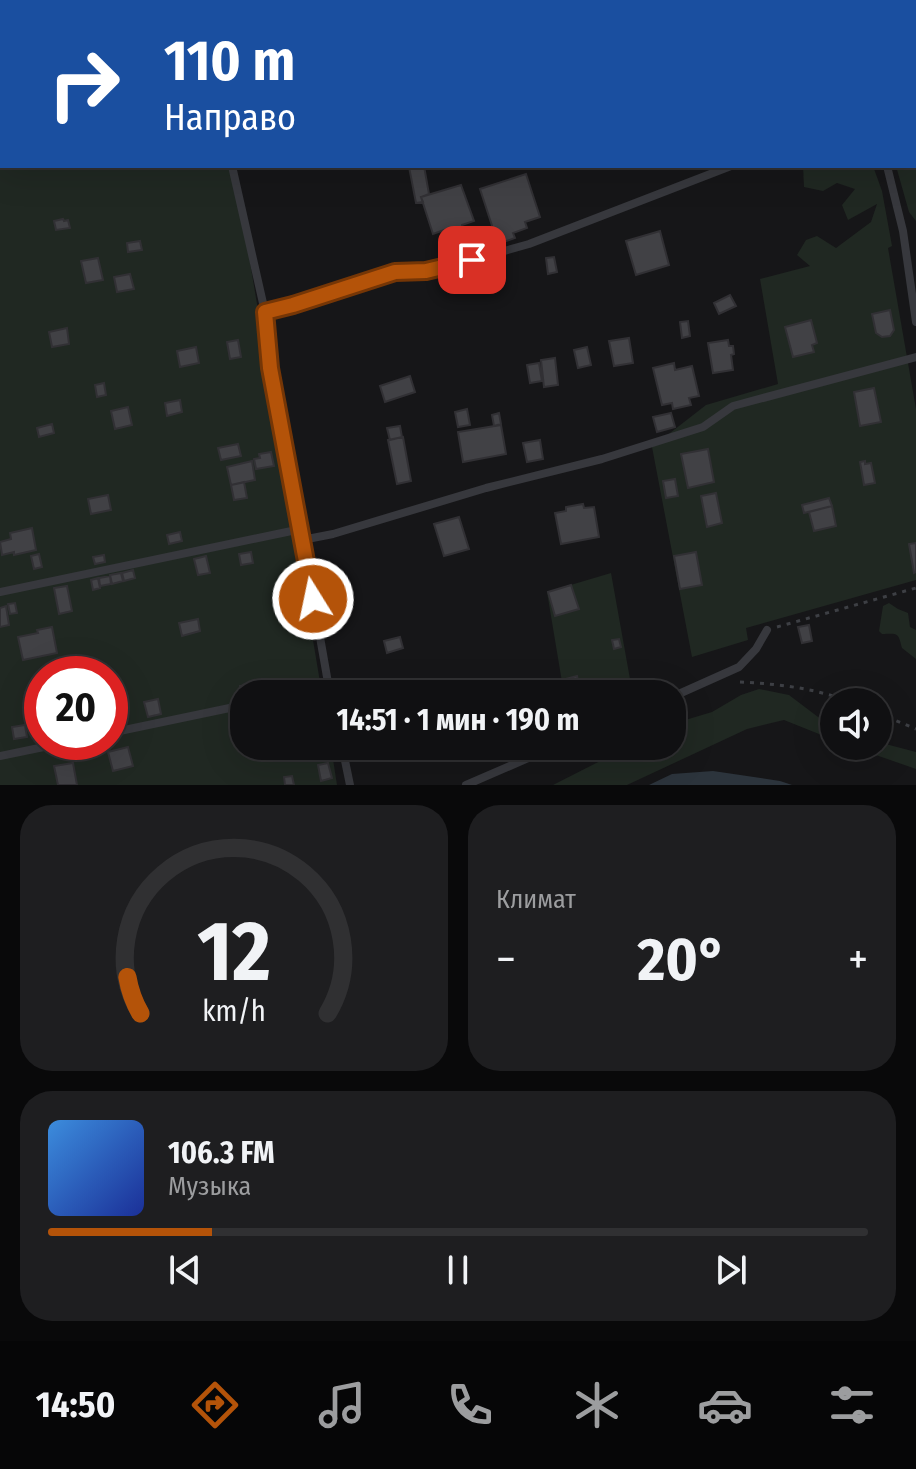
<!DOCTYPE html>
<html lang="ru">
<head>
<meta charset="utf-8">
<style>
  body { margin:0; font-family:"Fira Sans Condensed",sans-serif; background:#1e1e20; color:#f1f3f6; height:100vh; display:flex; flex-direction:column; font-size:30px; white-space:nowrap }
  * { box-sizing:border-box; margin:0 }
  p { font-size:26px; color:#9c9d9f }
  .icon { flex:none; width:44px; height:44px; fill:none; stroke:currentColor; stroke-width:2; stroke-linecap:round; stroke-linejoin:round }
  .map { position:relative; height:785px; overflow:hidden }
  .sheet { display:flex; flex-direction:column; gap:20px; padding:20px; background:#09090a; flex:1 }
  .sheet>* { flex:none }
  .hud { position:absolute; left:0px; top:0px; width:916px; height:168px; box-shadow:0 8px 32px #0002,0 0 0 2px #303032; background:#1a4fa0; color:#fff; overflow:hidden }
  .fabs { position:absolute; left:820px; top:688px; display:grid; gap:16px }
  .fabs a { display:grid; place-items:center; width:72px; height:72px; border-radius:50%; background:#101012; box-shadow:0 8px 32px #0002,0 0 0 2px #303032; font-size:40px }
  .speed { position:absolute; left:24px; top:656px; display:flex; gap:16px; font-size:40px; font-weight:700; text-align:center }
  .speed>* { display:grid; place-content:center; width:104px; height:104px; border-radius:50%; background:#101012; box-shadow:0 8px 32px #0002,0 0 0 2px #303032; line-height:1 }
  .speed .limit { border:12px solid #d22; background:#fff; color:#111 }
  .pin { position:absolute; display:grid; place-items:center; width:68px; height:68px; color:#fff; margin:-34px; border-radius:16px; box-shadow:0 4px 12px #0006 }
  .me { position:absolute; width:88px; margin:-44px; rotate:350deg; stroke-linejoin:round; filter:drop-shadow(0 0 6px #0008) }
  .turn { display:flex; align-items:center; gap:28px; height:168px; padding:0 32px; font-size:36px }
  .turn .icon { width:104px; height:104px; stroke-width:2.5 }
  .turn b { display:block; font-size:56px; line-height:68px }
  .big { font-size:60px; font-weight:700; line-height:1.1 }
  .sheet .widget { flex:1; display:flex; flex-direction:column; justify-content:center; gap:12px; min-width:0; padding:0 28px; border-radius:32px; background:#1e1e20 }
  .sheet .dial { align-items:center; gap:0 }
  .dial svg { height:208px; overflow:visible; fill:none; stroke:#303032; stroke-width:7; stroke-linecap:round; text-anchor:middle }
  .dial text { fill:#f1f3f6; stroke:none }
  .song { display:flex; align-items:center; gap:24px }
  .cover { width:96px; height:96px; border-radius:12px; background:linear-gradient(135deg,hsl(210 70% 55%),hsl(230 70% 35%)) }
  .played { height:8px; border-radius:4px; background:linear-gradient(90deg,#b45309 20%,#303032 20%) }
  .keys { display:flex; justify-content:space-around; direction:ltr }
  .heat { display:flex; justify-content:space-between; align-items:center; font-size:44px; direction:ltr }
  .sheet .tiles { flex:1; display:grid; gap:20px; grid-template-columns:1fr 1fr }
  .widget:last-child { grid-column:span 2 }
  .trip { position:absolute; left:230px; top:680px; width:456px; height:80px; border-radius:32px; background:#101012; box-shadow:0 8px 32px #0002,0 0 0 2px #303032; font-weight:700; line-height:80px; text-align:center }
  .tab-bar { display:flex; height:128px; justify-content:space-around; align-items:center; background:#060607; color:#9c9d9f }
  .tab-bar .icon { width:56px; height:56px }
  .tab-bar .selected { color:#b45309 }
  .tab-bar b { font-size:36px; color:#f1f3f6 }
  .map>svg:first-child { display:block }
  .green { fill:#202822; fill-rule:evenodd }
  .water { fill:#2c343c }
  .building { fill:#414145; stroke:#313034; stroke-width:2 }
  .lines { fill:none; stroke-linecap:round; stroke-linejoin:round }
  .path { stroke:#3d3f44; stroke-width:3; stroke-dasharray:4 6; stroke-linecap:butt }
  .service { stroke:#37383d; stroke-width:8 }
  .route-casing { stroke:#753606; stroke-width:20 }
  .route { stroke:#b45309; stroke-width:14 }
</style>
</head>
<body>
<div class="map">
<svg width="916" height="785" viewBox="0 0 916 785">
  <rect width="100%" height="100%" fill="#161618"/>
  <path class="green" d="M0,0H485L478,2H2V166H234L322,694H244V746H331L337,785H0ZM42,674H110V742H42Z
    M778,0H916V87H914V2H778Z
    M916,114V221L909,212L896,166H914V115Z
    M803,166H873L882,191L892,246L888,248L916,409V580L746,628L748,640L692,657L652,447L706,405L778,384L760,279L810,266L797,255L806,240L817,236L836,248L871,222L877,204L848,220L842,205L855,189L837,183L823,191L804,187Z
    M611,573L630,679L579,694H564L547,592Z
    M889,603L898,609L908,613L910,627L916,630V659L902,648C898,633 899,633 882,634L879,631L883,606Z
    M759,689L789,695L826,723L834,726V740L784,720L747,729L627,785H553L610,756L634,751L638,746H672V724L712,712L741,695Z
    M878,742L916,752V769L850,746H878Z"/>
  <path class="water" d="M713,771L780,781L792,785H649L672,774Z"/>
  <path class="building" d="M424,166L429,194L421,197L423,202L416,203L409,167Z
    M526,174L540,217L525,222L527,228L513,233L515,238L498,244L480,189Z
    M461,185L474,221L462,225V230L455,233H449L447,229L433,234L421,197Z
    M63,219L64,221L68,220L70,228L56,230L54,221Z
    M660,231L669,265L636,275L626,241Z
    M140,241L142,250L128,252L127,243Z
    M554,257L557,272L548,274L546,258Z
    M98,258L103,280L86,283L81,261Z
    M130,274L134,289L117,292L114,277Z
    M730,295L736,306L719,314L714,303Z
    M890,310L894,330L890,336L882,337L876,333L872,314Z
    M811,320L817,343L812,345L814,352L793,357L785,327Z
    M688,321L690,336L682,338L680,322Z
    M67,328L69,344L52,347L49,332Z
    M629,338L633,363L614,366L609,341Z
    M238,340L241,357L230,359L227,342Z
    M728,340L729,346H733L734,354L731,355L733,370L713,373L708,343Z
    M196,347L199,363L180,367L177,351Z
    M587,347L591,365L578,368L574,350Z
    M555,358L558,385L544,387L541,360Z
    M539,363L542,381L530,383L527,365Z
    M674,363L675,370L692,366L699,396L689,398L691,405L673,409L672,403L662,405L653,368Z
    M410,376L415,392L385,402L380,386Z
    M104,383L106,395L97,397L95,385Z
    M874,388L881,422L860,426L854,392Z
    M180,400L182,412L167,416L165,403Z
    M128,407L132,425L115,429L111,411Z
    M467,409L470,425L458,427L455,412Z
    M499,413L501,424L494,426L492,415Z
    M671,413L675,427L657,432L653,417Z
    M52,424L54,433L39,437L37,428Z
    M501,425L506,454L463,462L458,432Z
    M400,426L402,437L390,440L387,428Z
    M403,437L411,481L397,484L388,440Z
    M540,440L543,459L527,462L523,443Z
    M238,444L241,456L221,460L218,448Z
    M708,449L714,482L688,488L681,454Z
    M271,452L274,466L256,469L254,459L260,458L259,454Z
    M252,461L255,480L231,485L227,467Z
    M865,461V464L871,463L875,483L864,485L860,462Z
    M675,479L678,496L666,498L663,481Z
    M244,482L247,498L234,500L231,485Z
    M716,493L722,523L707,527L701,496Z
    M108,495L111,510L91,514L88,499Z
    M829,498L832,506L804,513L802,505Z
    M583,504L584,508L594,507L599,537L561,544L555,513L566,511V507Z
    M832,506L836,526L814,531L809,512Z
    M459,517L469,549L444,556L434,524Z
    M32,528L36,550L14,555V552L2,555L0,542L11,539L10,533Z
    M180,532L182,541L169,544L167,535Z
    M916,543V572L914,573L909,544Z
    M251,552L253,563L241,565L239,554Z
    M696,552L702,585L680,589L674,556Z
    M39,554L42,567L34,569L31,556Z
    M104,555L105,562L95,564L93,557Z
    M206,556L210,573L198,575L194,559Z
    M133,570L135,578L124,581L122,573Z
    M121,573L123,581L112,584L110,575Z
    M110,576L111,584L100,586L99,578Z
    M98,578L100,588L93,590L91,580Z
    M571,585L579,609L555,616L548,592Z
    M67,586L72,611L59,614L54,588Z
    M15,603L17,613L10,614L8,604Z
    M6,606L9,625L0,627V608Z
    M198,619L200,631L182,636L179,623Z
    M809,625L812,641L802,643L798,627Z
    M52,627L57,653L23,660L18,637L38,633L37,630Z
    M400,637L403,648L387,653L384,641Z
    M619,639L621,647L614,649L612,640Z
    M577,676L579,686L565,690L562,680Z
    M251,684L253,694H244V699H242L240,686Z
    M158,699L161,714L148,717L144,702Z
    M40,710L42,720H40V724H37L39,734L33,735L29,712Z
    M25,725L27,737L14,739L12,727Z
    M128,747L133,766L113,771L108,752Z
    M73,763L77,785H58L54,766Z
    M328,763L332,778L321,781L318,765Z
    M292,776L294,785H285L284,777Z"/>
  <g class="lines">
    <path class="path" d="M777,627L916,588
      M740,682C778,684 815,688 850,702
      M878,713L916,729"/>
    <path class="service" d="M191,0V2
      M510,2L517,0
      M914,99L916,98
      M232,166L265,312L270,368L301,529L330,694
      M887,166L903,231L916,322
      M265,312L293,305L395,272L426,271L444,268L529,244L731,166
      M302,540L333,534L486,488L602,459L703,427L733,406L916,357
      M0,592L301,529
      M299,694L329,688
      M672,697L739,667L756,649L767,630
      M110,733L244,705
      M342,746L350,785
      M0,756L68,742
      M466,785L556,746"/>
  </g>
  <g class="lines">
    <g class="route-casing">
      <path id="route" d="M313,599L270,368L265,312L293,305L395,272L426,271L472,260"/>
    </g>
    <use href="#route" class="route"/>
  </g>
</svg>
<div class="fabs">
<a><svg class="icon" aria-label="sound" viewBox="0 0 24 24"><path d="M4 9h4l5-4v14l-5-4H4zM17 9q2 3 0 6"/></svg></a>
</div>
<div class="speed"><div class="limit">20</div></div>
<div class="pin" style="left:472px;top:260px;background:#d93025"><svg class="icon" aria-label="arrive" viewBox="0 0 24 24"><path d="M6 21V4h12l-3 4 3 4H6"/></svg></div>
<svg class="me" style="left:313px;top:599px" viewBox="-20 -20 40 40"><circle r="17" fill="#b45309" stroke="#fff" stroke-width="3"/><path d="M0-11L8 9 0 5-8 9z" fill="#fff"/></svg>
<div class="trip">14:51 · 1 мин · 190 m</div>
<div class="hud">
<div class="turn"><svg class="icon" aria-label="right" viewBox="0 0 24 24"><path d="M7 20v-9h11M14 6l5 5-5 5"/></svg><div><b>110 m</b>Направо</div></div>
</div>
</div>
<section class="sheet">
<div class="tiles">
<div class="widget dial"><svg viewBox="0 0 100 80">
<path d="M14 69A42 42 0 1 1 86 69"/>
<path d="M14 69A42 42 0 0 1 9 55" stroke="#b45309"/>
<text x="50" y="56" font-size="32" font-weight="700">12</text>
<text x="50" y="72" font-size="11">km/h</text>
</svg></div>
<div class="widget"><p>Климат</p>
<div class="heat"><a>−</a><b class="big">20°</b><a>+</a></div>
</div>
<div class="widget">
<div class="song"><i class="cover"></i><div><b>106.3 FM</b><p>Музыка</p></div></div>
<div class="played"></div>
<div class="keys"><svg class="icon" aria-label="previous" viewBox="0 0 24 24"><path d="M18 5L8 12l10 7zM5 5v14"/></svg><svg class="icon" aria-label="pause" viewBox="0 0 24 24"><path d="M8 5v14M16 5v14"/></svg><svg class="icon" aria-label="next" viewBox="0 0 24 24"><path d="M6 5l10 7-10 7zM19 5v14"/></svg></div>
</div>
</div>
</section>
<nav class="tab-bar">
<b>14:50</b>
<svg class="icon selected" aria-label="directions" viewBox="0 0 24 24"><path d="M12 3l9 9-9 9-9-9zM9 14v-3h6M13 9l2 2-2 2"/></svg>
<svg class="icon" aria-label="music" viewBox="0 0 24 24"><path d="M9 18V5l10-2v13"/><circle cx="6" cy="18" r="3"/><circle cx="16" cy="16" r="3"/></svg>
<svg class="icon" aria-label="phone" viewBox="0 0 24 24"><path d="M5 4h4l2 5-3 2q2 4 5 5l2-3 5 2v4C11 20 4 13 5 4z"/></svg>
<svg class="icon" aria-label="climate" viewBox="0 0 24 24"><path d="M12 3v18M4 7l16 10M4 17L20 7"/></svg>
<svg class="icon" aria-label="car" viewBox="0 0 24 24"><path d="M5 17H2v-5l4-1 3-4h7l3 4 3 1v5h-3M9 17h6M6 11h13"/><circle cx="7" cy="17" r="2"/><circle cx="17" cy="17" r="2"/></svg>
<svg class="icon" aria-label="filters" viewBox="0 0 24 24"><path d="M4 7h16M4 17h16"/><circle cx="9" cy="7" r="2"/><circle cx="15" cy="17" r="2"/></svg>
</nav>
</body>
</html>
